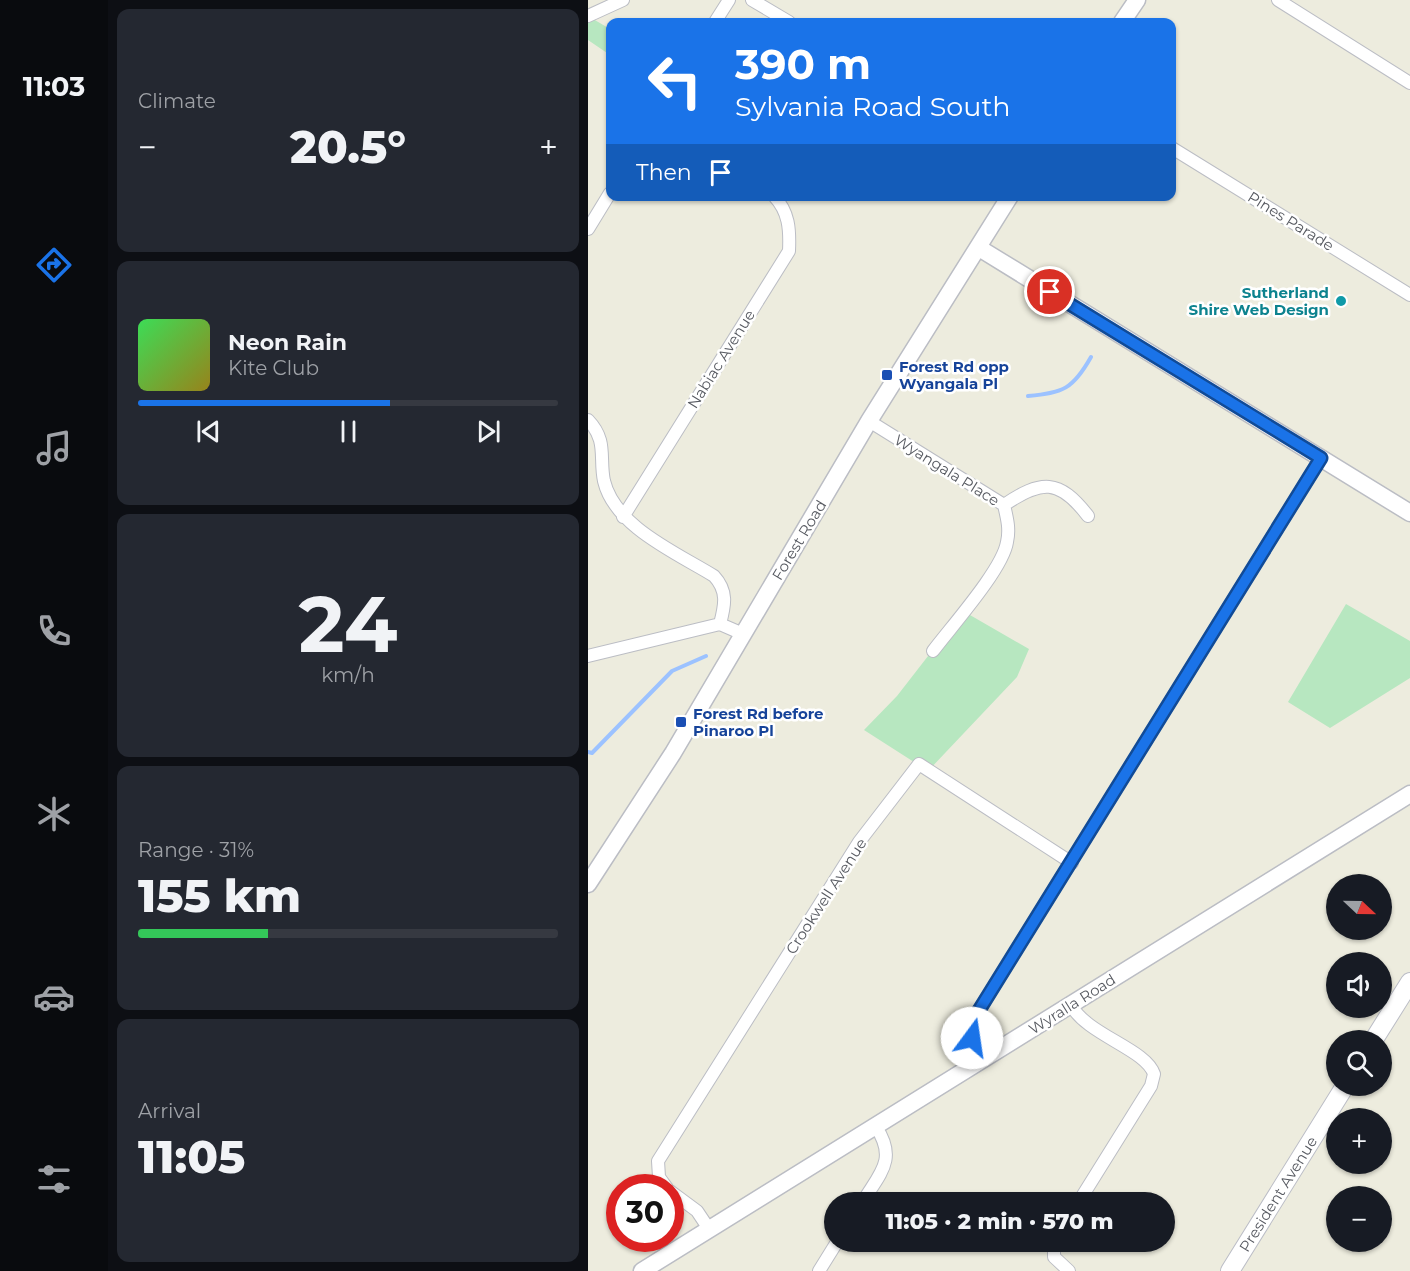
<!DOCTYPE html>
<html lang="en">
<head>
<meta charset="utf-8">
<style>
  body { margin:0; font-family:Montserrat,sans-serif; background:#242831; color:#f1f3f6; height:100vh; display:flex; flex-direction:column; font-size:22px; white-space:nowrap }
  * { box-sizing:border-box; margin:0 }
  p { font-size:20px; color:#9ea1a6 }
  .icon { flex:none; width:33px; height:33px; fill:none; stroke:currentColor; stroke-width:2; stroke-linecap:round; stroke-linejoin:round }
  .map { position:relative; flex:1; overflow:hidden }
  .panel { display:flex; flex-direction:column; gap:9px; padding:9px; background:#0d0f14; width:480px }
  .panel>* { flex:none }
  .top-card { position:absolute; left:18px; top:18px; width:570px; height:183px; border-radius:12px; box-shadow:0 2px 4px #0004; background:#1a73e8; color:#fff; overflow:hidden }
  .needle { width:39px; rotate:112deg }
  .tools { position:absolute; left:738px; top:874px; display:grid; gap:12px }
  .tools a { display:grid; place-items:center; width:66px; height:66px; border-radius:50%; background:#171b24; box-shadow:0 2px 4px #0004; font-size:30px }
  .speed { position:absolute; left:18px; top:1174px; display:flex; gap:12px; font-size:30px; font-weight:700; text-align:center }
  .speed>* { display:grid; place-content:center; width:78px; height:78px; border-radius:50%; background:#171b24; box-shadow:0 2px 4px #0004; line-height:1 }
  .speed .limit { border:9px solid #d22; background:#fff; color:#111 }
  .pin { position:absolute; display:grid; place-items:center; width:51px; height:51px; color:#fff; margin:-26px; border:3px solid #fff; border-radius:50%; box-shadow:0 2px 6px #0007 }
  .me { position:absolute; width:66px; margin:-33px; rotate:14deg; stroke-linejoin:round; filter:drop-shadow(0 0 4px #0008) }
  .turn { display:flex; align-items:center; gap:21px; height:126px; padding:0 30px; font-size:27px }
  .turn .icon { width:78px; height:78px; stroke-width:2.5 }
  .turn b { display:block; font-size:42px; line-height:51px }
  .then { display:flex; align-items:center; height:57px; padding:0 30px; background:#0003; gap:12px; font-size:22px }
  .big { font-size:45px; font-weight:800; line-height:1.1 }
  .panel .widget { flex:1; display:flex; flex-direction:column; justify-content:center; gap:9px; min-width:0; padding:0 21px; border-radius:12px; background:#242831 }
  .panel .dial { align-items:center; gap:0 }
  .dial b { font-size:78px; line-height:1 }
  .song { display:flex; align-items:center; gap:18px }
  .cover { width:72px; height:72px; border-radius:9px; background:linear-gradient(135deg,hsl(130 70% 55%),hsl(50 70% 35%)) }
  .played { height:6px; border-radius:3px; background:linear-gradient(90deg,#1a73e8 60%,#363941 60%) }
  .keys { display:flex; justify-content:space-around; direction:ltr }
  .heat { display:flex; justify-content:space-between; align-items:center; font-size:33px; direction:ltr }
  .charge { height:9px; border-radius:4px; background:linear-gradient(90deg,#34c759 31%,#363941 0) }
  .trip { position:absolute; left:236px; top:1192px; width:351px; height:60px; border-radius:30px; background:#171b24; box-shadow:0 2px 4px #0004; font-weight:800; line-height:60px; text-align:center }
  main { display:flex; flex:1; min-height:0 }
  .menu { display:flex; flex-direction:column; width:108px; justify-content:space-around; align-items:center; background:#090b0e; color:#9ea1a6 }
  .menu .icon { width:42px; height:42px }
  .menu .selected { color:#1a73e8 }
  .menu b { font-size:27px; color:#f1f3f6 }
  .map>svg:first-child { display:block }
  .green { fill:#b7e7c0 }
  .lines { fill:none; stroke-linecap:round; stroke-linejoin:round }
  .stream { stroke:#9cc2ff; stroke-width:4 }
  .minor-casing { stroke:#bbbdc4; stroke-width:14 }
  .tertiary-casing { stroke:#bbbdc4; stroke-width:19 }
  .secondary-casing { stroke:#bbbdc6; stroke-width:20 }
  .minor { stroke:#fff; stroke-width:12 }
  .tertiary { stroke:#fff; stroke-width:16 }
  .secondary { stroke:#fff; stroke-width:18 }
  .route-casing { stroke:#114b97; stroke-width:15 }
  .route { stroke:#1a73e8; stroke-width:10 }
  .culture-dot { fill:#0f9aa8; stroke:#fff; stroke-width:2 }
  .transit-dot { fill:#1a4fb4; stroke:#fff; stroke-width:2 }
  .labels { text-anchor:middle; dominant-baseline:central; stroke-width:5; stroke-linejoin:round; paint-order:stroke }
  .street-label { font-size:15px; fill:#575a61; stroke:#fff }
  .culture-label { font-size:15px; font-weight:bold; fill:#0d838f; stroke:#fff; text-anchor:end }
  .transit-label { font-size:15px; font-weight:bold; fill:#164399; stroke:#fff; text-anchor:start }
</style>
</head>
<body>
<main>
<nav class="menu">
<b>11:03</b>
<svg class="icon selected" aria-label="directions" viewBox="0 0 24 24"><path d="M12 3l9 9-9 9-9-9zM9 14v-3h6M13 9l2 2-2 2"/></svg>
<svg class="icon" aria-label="music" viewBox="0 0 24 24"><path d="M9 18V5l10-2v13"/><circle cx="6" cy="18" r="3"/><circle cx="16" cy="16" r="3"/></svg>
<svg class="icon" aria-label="phone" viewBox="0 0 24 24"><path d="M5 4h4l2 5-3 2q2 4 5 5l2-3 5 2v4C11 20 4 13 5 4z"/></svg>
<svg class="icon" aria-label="climate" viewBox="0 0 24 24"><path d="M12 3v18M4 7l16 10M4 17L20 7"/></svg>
<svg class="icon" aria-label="car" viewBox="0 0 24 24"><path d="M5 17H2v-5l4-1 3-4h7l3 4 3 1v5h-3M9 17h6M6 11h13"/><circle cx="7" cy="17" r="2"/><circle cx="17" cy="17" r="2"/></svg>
<svg class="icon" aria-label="filters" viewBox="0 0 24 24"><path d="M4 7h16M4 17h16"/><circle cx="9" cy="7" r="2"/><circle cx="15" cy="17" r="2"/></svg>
</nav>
<section class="panel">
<div class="widget"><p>Climate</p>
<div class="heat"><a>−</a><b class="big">20.5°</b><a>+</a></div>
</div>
<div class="widget">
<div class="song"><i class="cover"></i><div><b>Neon Rain</b><p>Kite Club</p></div></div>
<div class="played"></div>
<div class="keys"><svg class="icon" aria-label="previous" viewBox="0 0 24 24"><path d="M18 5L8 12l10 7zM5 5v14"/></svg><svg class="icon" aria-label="pause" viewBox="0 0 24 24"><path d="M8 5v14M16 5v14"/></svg><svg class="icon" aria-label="next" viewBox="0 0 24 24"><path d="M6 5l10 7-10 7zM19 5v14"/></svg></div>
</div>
<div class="widget dial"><b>24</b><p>km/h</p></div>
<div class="widget"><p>Range · 31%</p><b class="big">155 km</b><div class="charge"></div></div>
<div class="widget"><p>Arrival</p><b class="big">11:05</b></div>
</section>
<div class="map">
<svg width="822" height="1271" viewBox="0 0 822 1271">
  <rect width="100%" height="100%" fill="#edecde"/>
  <path class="green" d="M0,16L22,29V55L0,40Z
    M758,604L822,641V678L742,728L700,702Z
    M375,611L441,649L429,677L340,771L276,730L309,696Z"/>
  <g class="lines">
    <path class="stream" d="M440,396C475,393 485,389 503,357
      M0,752L4,753L84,671L118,656"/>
    <g class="minor-casing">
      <path id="minor" d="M164,0L201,22
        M690,0L822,83
        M0,16L35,0
        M127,22L141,0
        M584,148L822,295
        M0,229L22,193
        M0,420C20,441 11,457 16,481C27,527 89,553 126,576C140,591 137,605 132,624
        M281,421L416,505C419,518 422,529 419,542C415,569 363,627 345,651
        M416,505C453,480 471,478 500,516
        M35,517L201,251C202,229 201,212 186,196
        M0,656L132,624L155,634
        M483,1005C499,1035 558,1049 566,1074L563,1086L490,1203
        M395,1061C388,1047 380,1035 385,1020L733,458
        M79,1188L71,1177L70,1161L271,842L331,764L484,863
        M82,1191L109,1211L121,1229
        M274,1203C291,1174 310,1160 288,1127
        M466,1242V1257L481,1271
        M231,1271L249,1242"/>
    </g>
    <g class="tertiary-casing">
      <path id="tertiary" d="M534,22L549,0
        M391,248L822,513
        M0,884L85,753L281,421L422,196
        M54,1271L822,794"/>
    </g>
    <g class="secondary-casing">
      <path id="secondary" d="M785,1041L822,982
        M642,1271L757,1086"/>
    </g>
    <use href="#minor" class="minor"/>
    <use href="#tertiary" class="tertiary"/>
    <use href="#secondary" class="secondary"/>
  </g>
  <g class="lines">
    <g class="route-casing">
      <path id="route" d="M384,1038L382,1028L385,1020L733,458L462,292"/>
    </g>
    <use href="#route" class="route"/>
  </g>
  <circle class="culture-dot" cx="753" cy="301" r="6"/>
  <g class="transit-dot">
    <rect x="293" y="369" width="12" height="12" rx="3"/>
    <rect x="87" y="716" width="12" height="12" rx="3"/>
  </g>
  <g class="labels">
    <g class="street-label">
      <text transform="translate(703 221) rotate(32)">Pines Parade</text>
      <text transform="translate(133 359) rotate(-58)">Nabiac Avenue</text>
      <text transform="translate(359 470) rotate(32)">Wyangala Place</text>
      <text transform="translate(211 540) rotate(-59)">Forest Road</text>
      <text transform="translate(238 896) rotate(-57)">Crookwell Avenue</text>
      <text transform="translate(484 1004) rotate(-32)">Wyralla Road</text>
      <text transform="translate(690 1194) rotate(-58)">President Avenue</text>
    </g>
    <g class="culture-label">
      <text x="741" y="292">Sutherland<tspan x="741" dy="17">Shire Web Design</tspan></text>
    </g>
    <g class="transit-label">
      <text x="311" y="366">Forest Rd opp<tspan x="311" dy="17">Wyangala Pl</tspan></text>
      <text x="105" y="713">Forest Rd before<tspan x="105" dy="17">Pinaroo Pl</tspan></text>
    </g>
  </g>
</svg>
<div class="tools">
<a><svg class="needle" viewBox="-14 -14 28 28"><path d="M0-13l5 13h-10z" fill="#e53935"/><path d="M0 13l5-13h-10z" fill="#9ea1a6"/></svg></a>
<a><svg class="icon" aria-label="sound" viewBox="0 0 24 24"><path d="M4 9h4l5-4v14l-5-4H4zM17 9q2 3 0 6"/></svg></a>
<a><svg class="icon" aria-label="search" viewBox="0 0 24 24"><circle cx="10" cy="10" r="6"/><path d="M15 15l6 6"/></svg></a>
<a>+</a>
<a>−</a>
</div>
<div class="speed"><div class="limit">30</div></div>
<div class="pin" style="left:462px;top:292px;background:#d93025"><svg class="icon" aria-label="arrive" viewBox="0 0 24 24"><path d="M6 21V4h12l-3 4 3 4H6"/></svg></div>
<svg class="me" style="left:384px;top:1038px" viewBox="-20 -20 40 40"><circle r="19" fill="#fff"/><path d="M0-13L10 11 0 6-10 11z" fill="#1a73e8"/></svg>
<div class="trip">11:05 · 2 min · 570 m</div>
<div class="top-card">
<div class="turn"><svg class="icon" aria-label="left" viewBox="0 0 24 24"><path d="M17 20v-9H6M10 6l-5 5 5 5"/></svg><div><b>390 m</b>Sylvania Road South</div></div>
<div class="then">Then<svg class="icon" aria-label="arrive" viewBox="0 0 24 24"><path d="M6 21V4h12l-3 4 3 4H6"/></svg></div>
</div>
</div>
</main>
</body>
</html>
